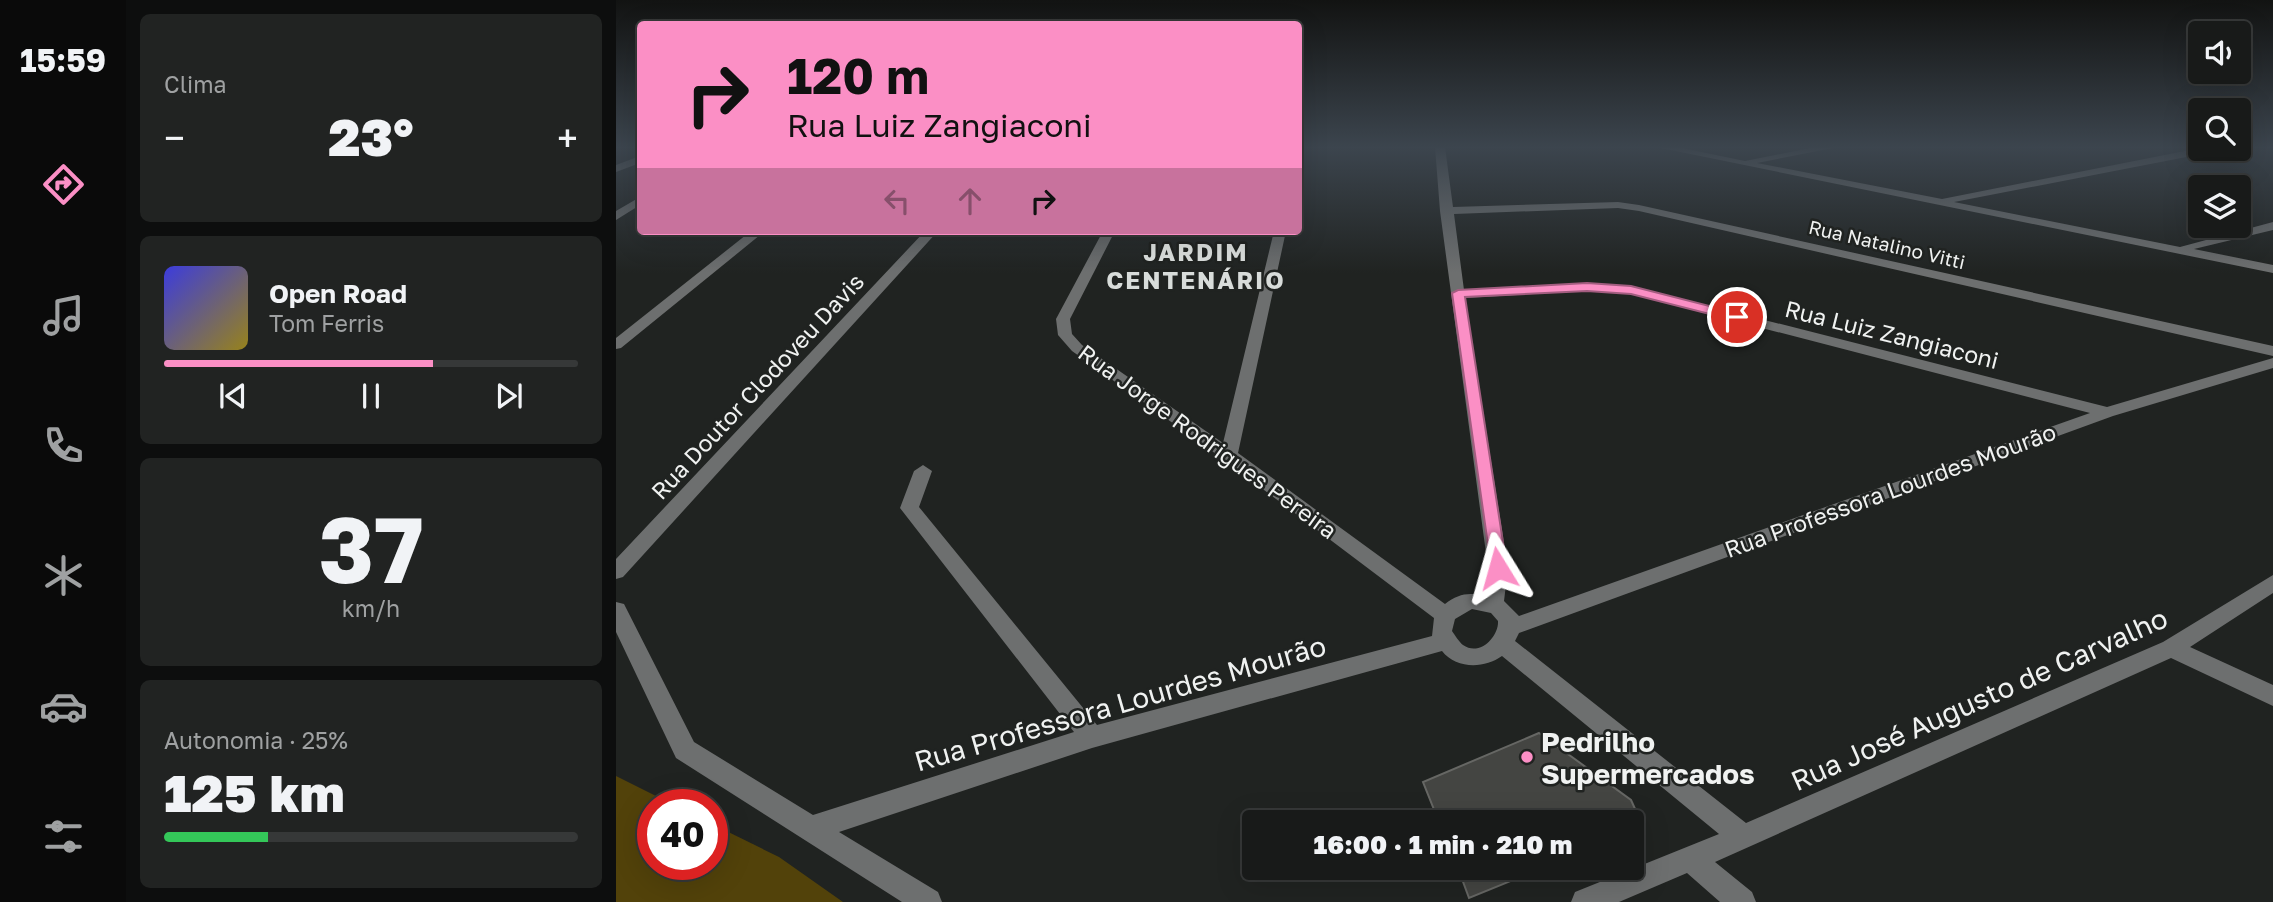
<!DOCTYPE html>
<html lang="pt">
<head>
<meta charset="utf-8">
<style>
  body { margin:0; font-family:"Golos Text",sans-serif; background:#212322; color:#f1f3f6; height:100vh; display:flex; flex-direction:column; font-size:26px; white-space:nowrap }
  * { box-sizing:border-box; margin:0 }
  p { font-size:23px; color:#9fa1a2 }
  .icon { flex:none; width:38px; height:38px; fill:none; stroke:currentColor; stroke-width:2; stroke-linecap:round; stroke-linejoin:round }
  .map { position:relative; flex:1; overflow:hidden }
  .side { display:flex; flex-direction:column; gap:14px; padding:14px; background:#0d0e0e; width:490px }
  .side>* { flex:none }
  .hud { position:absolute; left:21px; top:21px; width:665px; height:214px; border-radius:7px; box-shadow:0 7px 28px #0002,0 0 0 2px #363838; background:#fb8fc5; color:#111; overflow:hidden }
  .tools { position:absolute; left:1572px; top:21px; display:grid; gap:14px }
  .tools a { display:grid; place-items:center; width:63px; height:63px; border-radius:7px; background:#181a19; box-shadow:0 7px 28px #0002,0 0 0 2px #363838; font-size:35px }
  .speed { position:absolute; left:21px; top:789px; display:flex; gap:14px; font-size:35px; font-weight:700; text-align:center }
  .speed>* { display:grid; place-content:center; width:91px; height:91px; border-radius:50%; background:#181a19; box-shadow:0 7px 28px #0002,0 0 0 2px #363838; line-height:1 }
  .speed .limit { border:10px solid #d22; background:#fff; color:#111 }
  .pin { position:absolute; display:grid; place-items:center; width:60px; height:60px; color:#fff; margin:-30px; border:4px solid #fff; border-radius:50%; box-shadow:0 2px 7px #0007 }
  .me { position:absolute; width:77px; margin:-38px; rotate:352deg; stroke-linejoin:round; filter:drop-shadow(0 0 5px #0008) }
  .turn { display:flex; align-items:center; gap:24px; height:147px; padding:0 35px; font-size:32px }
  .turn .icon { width:91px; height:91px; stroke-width:2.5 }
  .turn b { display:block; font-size:49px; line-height:60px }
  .lanes { display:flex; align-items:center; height:66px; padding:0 35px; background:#0003; justify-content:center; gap:35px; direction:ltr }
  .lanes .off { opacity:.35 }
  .big { font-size:52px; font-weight:800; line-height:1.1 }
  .side .card { flex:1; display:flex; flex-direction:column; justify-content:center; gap:10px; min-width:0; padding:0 24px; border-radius:10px; background:#212322 }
  .side .dial { align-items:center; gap:0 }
  .dial b { font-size:91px; line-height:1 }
  .song { display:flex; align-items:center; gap:21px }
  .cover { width:84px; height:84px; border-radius:10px; background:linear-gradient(135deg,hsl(240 70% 55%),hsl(50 70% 35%)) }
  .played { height:7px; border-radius:4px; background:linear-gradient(90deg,#fb8fc5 65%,#363838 65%) }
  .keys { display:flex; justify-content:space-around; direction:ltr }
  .heat { display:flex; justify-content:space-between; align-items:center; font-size:38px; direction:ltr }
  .charge { height:10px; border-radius:5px; background:linear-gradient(90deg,#34c759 25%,#363838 0) }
  .trip { position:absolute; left:626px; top:810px; width:402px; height:70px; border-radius:7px; background:#181a19; box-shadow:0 7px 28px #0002,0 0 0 2px #363838; font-weight:800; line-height:70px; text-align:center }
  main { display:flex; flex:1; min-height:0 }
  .tabs { display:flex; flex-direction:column; width:126px; justify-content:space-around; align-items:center; background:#0a0a0a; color:#9fa1a2 }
  .tabs .icon { width:49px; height:49px }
  .tabs .selected { color:#fb8fc5 }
  .tabs b { font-size:32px; color:#f1f3f6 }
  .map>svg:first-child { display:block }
  .green { fill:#52420a }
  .building { fill:#444542; stroke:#666764; stroke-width:2 }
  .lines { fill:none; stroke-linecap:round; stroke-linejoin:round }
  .minor { fill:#6d6f6f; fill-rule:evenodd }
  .route { fill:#fb8fc5; stroke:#a35d80; stroke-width:2 }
  .poi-dot { fill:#fb8fc5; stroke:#202321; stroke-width:2.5 }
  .labels { text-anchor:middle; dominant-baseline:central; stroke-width:5; stroke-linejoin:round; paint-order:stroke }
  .far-street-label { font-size:19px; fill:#f0f2f1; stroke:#202321 }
  .street-label { font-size:23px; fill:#f0f2f1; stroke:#202321 }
  .far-district-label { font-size:24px; font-weight:bold; letter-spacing:2px; fill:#d8dcda; stroke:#202321 }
  .near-street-label { font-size:28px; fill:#f0f2f1; stroke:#202321 }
  .near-poi-label { font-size:28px; font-weight:bold; fill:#f0f2f1; stroke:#202321; text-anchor:start }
</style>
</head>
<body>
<main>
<nav class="tabs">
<b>15:59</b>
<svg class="icon selected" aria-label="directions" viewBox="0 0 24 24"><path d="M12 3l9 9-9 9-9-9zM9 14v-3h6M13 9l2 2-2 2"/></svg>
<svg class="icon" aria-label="music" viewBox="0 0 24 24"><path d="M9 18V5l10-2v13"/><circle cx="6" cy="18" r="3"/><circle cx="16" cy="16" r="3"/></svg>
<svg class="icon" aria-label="phone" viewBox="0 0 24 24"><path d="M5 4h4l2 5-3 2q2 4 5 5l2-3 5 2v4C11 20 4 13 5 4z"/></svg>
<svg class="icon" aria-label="climate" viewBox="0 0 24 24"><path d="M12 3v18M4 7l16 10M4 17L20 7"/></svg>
<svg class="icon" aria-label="car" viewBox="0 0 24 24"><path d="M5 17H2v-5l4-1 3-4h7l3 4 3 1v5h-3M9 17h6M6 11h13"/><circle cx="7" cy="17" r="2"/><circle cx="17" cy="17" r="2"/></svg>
<svg class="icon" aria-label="filters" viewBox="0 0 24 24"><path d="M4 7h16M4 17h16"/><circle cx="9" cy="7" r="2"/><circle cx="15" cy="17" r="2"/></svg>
</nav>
<section class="side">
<div class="card"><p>Clima</p>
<div class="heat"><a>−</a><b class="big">23°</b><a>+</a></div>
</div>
<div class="card">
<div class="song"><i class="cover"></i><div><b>Open Road</b><p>Tom Ferris</p></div></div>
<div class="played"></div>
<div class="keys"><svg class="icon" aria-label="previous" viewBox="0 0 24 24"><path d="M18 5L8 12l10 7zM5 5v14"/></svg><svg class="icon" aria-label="pause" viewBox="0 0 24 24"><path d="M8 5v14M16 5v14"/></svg><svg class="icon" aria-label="next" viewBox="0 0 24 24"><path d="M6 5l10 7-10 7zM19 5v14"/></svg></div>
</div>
<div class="card dial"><b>37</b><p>km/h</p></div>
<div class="card"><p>Autonomia · 25%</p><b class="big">125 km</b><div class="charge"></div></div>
</section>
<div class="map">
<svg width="1657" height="902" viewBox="0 0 1657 902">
  <rect width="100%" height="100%" fill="#202321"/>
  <path class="green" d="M0,776L58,805H37V864H96V824L163,857L227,902H0Z"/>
  <path class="building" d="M923,733L1015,800L1025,822H823L807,782Z
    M842,868H924V869L853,898Z"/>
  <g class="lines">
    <path class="minor" d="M682,147H688L682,151Z
      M819,147H829L837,207L1002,202L1023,205L1657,346V356L1023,211L1002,208L838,214L848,290L971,283L1015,286L1491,407L1657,358V368L1497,416L903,633L899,641L1130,823L1547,642L1657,575V593L1574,647L1657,685V706L1555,658L1099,862L1136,892L1140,902H1104L1071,873L1003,902H955L959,892L1103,834L886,656C868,669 840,669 826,651L476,748L223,832L322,892L326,902H286L60,758L0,632V602L8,604L78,742L197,815L458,732L284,508L298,471L307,465L316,471L303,507L481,725L816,636L818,618L607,459L456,351L442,335L440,319L487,231H499L454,319L456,334L466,345L607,443L658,231H670L622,453L829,604C842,594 853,592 868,596L872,568L824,211ZM971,291L1015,294L1474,413L903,616L888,601L892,568L849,298ZM856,609L875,613L882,621C883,636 864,657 847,645C843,642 839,635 836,631L839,619Z
      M1040,147H1061L1129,161L1199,147H1222L1141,163L1326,199L1584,148L1601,149L1596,152L1338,202L1564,247L1657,222V230L1578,249L1657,265V273Z
      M24,156V163L0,172V165Z
      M24,197V205L0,220V211Z
      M135,231H149L5,348L0,349V338Z
      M309,231H322L7,577L0,579V559Z"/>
  </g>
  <linearGradient id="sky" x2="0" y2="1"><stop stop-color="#121312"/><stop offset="0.54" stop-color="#3c454e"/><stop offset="1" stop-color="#3c454e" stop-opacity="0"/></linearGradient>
  <rect width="1657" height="273" fill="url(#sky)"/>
  <path class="route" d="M971,283L1015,286L1125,314L1127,317L1121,321L1015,294L971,291L849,297L891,568L889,573H876L836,293L842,290Z"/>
  <circle class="poi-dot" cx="911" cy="757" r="7"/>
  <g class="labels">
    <g class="far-street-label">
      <text transform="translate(1271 244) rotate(13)">Rua Natalino Vitti</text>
    </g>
    <g class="street-label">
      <text transform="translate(1276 334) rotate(14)">Rua Luiz Zangiaconi</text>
      <text transform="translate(141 386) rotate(-47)">Rua Doutor Clodoveu Davis</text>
      <text transform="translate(592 441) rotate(36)">Rua Jorge Rodrigues Pereira</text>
      <text transform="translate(1274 490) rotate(-20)">Rua Professora Lourdes Mourão</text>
    </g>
    <g class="far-district-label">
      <text x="580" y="251">JARDIM<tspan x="580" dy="28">CENTENÁRIO</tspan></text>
    </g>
    <g class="near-street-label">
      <text transform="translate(1363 699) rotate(-24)">Rua José Augusto de Carvalho</text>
      <text transform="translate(504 703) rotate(-16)">Rua Professora Lourdes Mourão</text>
    </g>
    <g class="near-poi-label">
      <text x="925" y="741">Pedrilho<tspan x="925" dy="32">Supermercados</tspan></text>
    </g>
  </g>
</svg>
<div class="tools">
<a><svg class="icon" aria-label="sound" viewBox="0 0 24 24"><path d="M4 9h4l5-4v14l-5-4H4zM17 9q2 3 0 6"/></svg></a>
<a><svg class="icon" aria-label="search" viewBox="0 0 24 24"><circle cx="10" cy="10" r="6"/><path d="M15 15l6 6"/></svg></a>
<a><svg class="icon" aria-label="layers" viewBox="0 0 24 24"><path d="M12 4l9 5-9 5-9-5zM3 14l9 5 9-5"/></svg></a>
</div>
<div class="speed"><div class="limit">40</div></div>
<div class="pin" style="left:1121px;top:317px;background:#d93025"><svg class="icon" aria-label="arrive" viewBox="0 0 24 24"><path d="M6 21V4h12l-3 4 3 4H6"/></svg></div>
<svg class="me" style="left:882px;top:568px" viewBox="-20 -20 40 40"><path d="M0-17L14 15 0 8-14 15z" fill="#fb8fc5" stroke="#fff" stroke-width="4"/></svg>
<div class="trip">16:00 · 1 min · 210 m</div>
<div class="hud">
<div class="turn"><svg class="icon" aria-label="right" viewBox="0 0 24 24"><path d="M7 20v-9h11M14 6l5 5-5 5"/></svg><div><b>120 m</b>Rua Luiz Zangiaconi</div></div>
<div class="lanes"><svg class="icon off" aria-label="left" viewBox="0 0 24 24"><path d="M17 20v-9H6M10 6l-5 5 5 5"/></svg><svg class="icon off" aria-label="ahead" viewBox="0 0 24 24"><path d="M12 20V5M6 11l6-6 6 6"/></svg><svg class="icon" aria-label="right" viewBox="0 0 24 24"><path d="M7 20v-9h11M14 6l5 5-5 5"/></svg></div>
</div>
</div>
</main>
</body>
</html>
